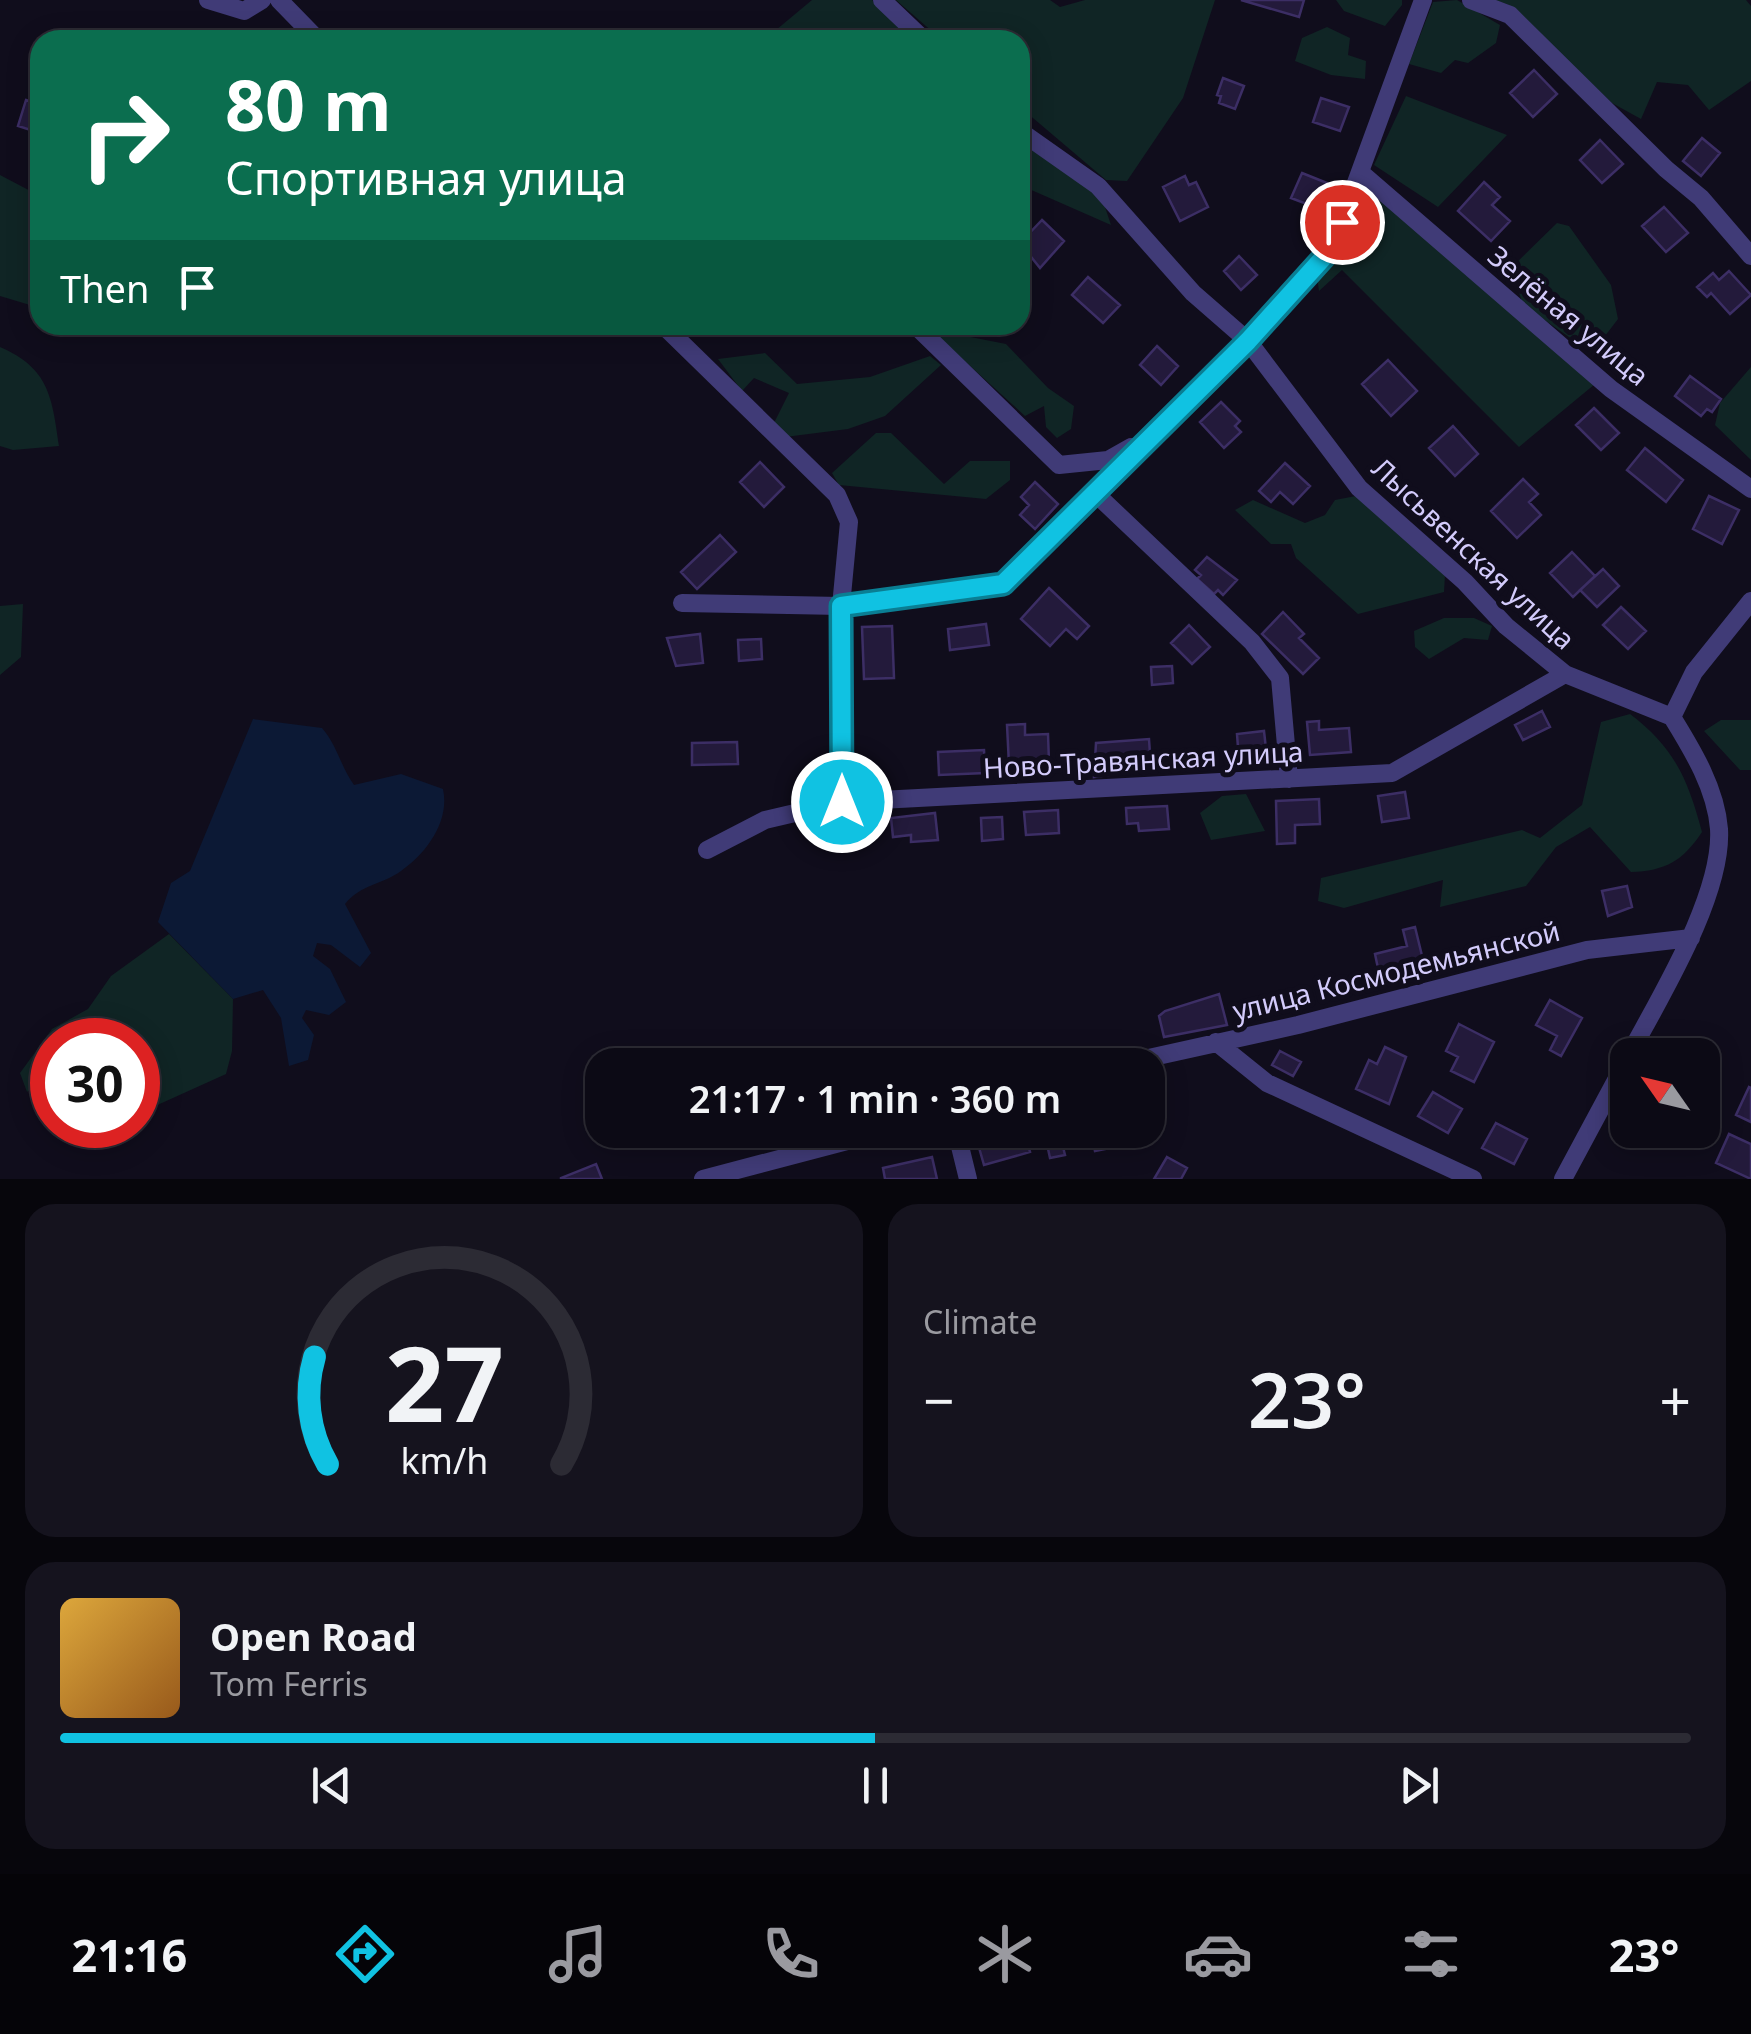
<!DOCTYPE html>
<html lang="en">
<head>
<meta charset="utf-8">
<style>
  body { margin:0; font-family:"Noto Sans",sans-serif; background:#15131e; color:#f1f3f6; height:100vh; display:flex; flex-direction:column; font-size:38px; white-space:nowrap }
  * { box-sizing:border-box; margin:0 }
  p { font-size:32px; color:#9a9aa0 }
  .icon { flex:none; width:55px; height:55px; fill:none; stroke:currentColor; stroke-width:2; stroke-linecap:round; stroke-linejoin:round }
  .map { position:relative; height:1179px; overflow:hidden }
  .side { display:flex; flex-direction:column; gap:25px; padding:25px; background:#07060c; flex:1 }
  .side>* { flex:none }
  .banner { position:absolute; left:30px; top:30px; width:1000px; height:305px; border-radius:30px; box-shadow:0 5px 25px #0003,0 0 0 2px #2c2b34; background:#0b6e4f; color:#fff; overflow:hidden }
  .needle { width:65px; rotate:304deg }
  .tools { position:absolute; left:1610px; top:1038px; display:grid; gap:20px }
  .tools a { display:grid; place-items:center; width:110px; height:110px; border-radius:20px; background:#0c0a15; box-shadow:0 5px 25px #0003,0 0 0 2px #2c2b34; font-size:50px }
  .speed { position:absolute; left:30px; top:1018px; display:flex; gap:20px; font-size:50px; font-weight:700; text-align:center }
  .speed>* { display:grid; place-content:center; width:130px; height:130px; border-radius:50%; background:#0c0a15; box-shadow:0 5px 25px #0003,0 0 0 2px #2c2b34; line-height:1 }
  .speed .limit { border:15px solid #d22; background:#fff; color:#111 }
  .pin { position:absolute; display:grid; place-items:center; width:85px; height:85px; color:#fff; margin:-42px; border:5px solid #fff; border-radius:50%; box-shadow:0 2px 10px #0007 }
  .me { position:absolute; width:110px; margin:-55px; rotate:0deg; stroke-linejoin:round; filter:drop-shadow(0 0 8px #0008) }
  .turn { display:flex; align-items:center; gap:35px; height:210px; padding:0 30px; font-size:45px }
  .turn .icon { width:130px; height:130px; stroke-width:2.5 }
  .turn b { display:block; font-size:70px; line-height:85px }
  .then { display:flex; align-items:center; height:95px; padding:0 30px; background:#0003; gap:20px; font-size:38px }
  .big { font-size:75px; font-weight:600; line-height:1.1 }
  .side .card { flex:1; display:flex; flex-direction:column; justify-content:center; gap:15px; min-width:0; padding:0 35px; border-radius:30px; background:#15131e }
  .side .dial { align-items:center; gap:0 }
  .dial svg { height:260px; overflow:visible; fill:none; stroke:#2c2b34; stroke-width:7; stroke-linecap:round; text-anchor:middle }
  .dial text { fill:#f1f3f6; stroke:none }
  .song { display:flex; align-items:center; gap:30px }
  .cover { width:120px; height:120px; border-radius:15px; background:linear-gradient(135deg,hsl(40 70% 55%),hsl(30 70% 35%)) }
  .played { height:10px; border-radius:5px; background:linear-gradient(90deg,#10c2e2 50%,#2c2b34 50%) }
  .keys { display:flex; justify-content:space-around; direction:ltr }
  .heat { display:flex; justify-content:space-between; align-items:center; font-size:55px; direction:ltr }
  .side .tiles { flex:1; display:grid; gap:25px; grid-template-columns:1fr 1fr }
  .card:last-child { grid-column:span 2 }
  .trip { position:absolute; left:585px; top:1048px; width:580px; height:100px; border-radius:30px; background:#0c0a15; box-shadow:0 5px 25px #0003,0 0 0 2px #2c2b34; font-weight:600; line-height:100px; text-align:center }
  .tab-bar { display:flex; height:160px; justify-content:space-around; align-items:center; background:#050408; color:#9a9aa0 }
  .tab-bar .icon { width:70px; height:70px }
  .tab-bar .active { color:#10c2e2 }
  .tab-bar b { font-size:45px; color:#f1f3f6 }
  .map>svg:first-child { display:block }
  .green { fill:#102525 }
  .water { fill:#0c1935 }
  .building { fill:#231a3b; stroke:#3c2e65; stroke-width:2.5 }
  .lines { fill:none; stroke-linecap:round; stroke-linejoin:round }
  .minor { stroke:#403b77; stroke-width:18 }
  .route-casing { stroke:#0a7e93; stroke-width:25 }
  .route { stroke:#10c2e2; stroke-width:18 }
  .labels { text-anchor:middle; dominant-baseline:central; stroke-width:10; stroke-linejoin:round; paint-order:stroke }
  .street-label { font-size:28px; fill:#d3cbfb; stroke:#100d1c }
</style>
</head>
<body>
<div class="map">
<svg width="1751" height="1179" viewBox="0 0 1751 1179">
  <rect width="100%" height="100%" fill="#100d1c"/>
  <path class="green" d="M812,0H872L913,40H764Z
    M896,0H1050L1060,7L1085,0H1215L1183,98L1127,181L1106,180L1020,107V40H942Z
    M1336,0H1402V5L1385,26L1344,11Z
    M1457,0L1500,25L1496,43L1468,63L1455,60L1441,73L1409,64L1433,2Z
    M1495,0H1746L1751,6V81L1709,110L1688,85L1657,82L1641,119L1612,103L1509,5Z
    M1327,27L1350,38L1348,55L1366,61L1365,79L1331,75L1295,61L1302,38Z
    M1406,96L1507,135L1438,207L1374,165Z
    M1020,141L1102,198L1111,225L1020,185Z
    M0,175L40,196V308L0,296Z
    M1367,185L1595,384L1519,447L1342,270L1319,291L1317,277L1334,258Z
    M1557,223L1569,226L1611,285L1618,319L1592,353L1523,305L1511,268Z
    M940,331L1006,344L1048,388L1074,406L1071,429L1057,438L1046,427L1044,406L1025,416L935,334Z
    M0,347C49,368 52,397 59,446L13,450L0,446Z
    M765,353L797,384L870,377L930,356L941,365L885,416L848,429L785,437L774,423L789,393L754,378L742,391L718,359Z
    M1751,367V460L1715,425L1720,403Z
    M876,433H891L944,484L970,461H1010V480L986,499L839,485L832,473Z
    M1361,495L1445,575L1444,592L1358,614L1296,558L1291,544H1271L1235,510L1253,500L1305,523L1325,515L1335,500Z
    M23,604L21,657L0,675V606Z
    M1444,618H1474L1492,626L1488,640L1464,638L1429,659L1415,647L1414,631Z
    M1630,714C1675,748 1688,780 1702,832C1683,861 1665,871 1631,872L1590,827L1556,847L1526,886L1440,907L1443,880L1344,908L1318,901L1321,878L1522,830L1540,838L1582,805L1601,722Z
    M1721,720H1751V770H1740L1704,731Z
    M1246,794L1265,831L1211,840L1200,813L1222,796Z
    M169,934L233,999L232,1051L226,1074L153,1107L138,1109V1040H52V1073L27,1092L20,1073L52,1029L88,1009L111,976Z"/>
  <path class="water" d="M253,719L322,728C337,745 340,765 354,785L401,774L443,789C450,821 427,853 401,871C382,885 361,884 345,904L371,953L360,967L331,945L317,943L313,956L330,969L346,1002L329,1015L306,1010L302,1018L314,1035L308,1060L289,1066L281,1018L263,990L233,999L158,922L171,883L190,871Z"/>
  <path class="building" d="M1241,0H1304L1299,17Z
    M1534,70L1557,94L1533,117L1510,93Z
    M1223,78L1244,86L1235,109L1219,103L1221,96L1217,95Z
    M1321,98L1349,107L1340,131L1313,122Z
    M26,100L40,105V133L18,126Z
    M1702,138L1720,153L1701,176L1683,161Z
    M1600,140L1623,164L1602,183L1580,160Z
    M1302,173L1327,183L1317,208L1291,198Z
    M1185,176L1189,185L1196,182L1208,207L1180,221L1163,187Z
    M1484,182L1500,197L1492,205L1510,221L1491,241L1458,211Z
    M1664,207L1688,233L1666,252L1642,226Z
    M1042,220L1064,241L1040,268L1020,243Z
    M1239,256L1257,275L1241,290L1224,271Z
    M1729,271L1751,295L1730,314L1711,293L1707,297L1697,287L1713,273L1719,280Z
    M1088,277L1120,305L1103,323L1072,295Z
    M1157,346L1178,366L1161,385L1140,365Z
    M1388,360L1417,391L1391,416L1362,384Z
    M1690,376L1721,399L1712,412L1707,409L1701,416L1675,396Z
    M1221,402L1240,421L1235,426L1241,432L1224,448L1200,422Z
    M1594,408L1619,433L1601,450L1576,425Z
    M1453,426L1478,454L1455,476L1429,448Z
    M1645,448L1683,480L1666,502L1627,470Z
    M760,462L784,487L764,507L740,482Z
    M1285,463L1310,486L1293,504L1280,492L1271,502L1259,491Z
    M1523,479L1538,494L1529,502L1541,515L1517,538L1491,511Z
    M1035,482L1058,504L1035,529L1020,515L1029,505L1021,497Z
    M1709,496L1739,510L1722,544L1693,529Z
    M720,535L736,552L697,589L681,572Z
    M1572,552L1595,576L1573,597L1550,573Z
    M1207,557L1237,580L1223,595L1218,590L1214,594L1197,579L1201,575L1195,570Z
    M1603,569L1619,586L1597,607L1580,590Z
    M1049,588L1089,626L1077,639L1066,629L1050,646L1021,619Z
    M1621,607L1646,631L1628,649L1603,625Z
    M1283,612L1304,634L1299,638L1319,658L1303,674L1262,634Z
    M986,624L989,645L950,650L948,629Z
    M1189,625L1210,647L1192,664L1171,643Z
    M892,626L894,678L864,679L862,627Z
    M700,634L703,663L676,666L667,638Z
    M761,639L762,659L739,661L738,640Z
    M1172,666L1173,683L1152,685L1151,667Z
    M1542,711L1550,727L1523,740L1515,725Z
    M1319,721V730L1349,728L1351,752L1310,755L1307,722Z
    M1025,724V735L1048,734L1049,762L1038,763V768L1009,765L1007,725Z
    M1264,731L1267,758L1261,759V764L1239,761L1237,734Z
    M1149,739L1151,769L1094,777L1096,743Z
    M737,742L738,764L692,765V743Z
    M984,750L985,773L939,775L938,752Z
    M1405,792L1409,818L1382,822L1378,796Z
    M1319,799L1320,824L1295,825V843L1277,844L1276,801Z
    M1167,806L1169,829L1139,831L1138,823L1127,824L1126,808Z
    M1058,810L1059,833L1026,835L1024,812Z
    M935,813L938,840L911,842V835L893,837L891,818Z
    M1002,817L1003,839L982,841L981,818Z
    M1627,886L1632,907L1608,916L1602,891Z
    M1415,927L1425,968L1380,978L1375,954L1407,946L1403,930Z
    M1219,994L1227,1025L1164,1037L1159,1016L1165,1011Z
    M1550,1000L1582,1018L1561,1056L1550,1050L1557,1036L1536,1025Z
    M1459,1024L1494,1042L1474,1082L1451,1071L1458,1057L1446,1051Z
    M1385,1047L1406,1057L1389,1104L1356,1089L1369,1060L1377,1064Z
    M1280,1051L1301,1062L1293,1076L1272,1065Z
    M1749,1087L1751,1088V1122L1736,1115Z
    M1433,1092L1462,1109L1448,1133L1418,1116Z
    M1496,1123L1527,1139L1514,1164L1482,1148Z
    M713,1130H754L755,1137L747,1138L748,1144L717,1147Z
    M1008,1130L1010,1135L1024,1131L1030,1152L984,1165L978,1144Z
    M1044,1130H1090L1092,1137L1062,1143L1065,1155L1050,1158Z
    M1106,1130L1110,1148L1095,1151L1091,1133Z
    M1729,1134L1751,1144V1179L1716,1163Z
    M932,1157L937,1179H885L883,1168Z
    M1167,1157L1187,1168L1181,1179H1154Z
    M596,1164L602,1179H561V1178Z"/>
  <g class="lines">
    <path class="minor" d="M208,0L244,11L262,0
      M279,0L318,40
      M882,0L924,40
      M1471,0L1510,15L1666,169L1701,198L1751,256
      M1020,131L1098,186L1193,293L1248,341L1359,488L1465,582L1506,626L1565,674L1672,717
      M1360,172L1611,389L1751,489
      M663,325L837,495L849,522L841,606L842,802
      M915,325L1059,465L1108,460L1131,447
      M1096,494L1252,642L1280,678L1289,779
      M682,603L841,606L1003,584L1248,341L1332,248L1423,0
      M707,850L765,820L842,802L1392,773L1565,674
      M1216,1042L1267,1083L1473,1179
      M1629,1055C1660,997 1723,895 1719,829C1716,789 1693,751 1672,717L1694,672L1751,601
      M1117,1065L1298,1025L1587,950L1691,938
      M956,1130L968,1179
      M703,1179L889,1130
      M1563,1179L1628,1058"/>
  </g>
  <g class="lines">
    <g class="route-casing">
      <path id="route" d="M842,802L841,606L1003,584L1248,341L1332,248L1342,222"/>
    </g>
    <use href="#route" class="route"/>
  </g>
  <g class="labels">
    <g class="street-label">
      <text transform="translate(1569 315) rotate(40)">Зелёная улица</text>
      <text transform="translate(1474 553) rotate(43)">Лысьвенская улица</text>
      <text transform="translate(1143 759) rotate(-3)">Ново-Травянская улица</text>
      <text transform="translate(1396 970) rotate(-14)">улица Космодемьянской</text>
    </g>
  </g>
</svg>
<div class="tools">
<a><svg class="needle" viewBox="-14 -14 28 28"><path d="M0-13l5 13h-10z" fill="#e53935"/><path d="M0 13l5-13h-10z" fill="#9a9aa0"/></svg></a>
</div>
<div class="speed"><div class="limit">30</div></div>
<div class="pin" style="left:1342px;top:222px;background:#d93025"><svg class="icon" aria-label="arrive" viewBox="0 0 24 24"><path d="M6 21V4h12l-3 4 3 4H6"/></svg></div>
<svg class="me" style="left:842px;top:802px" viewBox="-20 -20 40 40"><circle r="17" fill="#10c2e2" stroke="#fff" stroke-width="3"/><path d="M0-11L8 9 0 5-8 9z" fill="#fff"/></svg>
<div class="trip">21:17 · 1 min · 360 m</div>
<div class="banner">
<div class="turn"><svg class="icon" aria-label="right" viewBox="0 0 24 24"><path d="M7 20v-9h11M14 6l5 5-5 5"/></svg><div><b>80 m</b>Спортивная улица</div></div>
<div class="then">Then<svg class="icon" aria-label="arrive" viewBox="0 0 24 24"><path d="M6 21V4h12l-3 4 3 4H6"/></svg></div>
</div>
</div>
<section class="side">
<div class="tiles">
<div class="card dial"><svg viewBox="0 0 100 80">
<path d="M14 69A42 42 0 1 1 86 69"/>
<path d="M14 69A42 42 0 0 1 10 36" stroke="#10c2e2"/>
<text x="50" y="56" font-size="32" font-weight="700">27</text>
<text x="50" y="72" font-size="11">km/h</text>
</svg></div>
<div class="card"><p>Climate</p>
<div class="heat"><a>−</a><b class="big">23°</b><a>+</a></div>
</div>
<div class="card">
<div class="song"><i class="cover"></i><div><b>Open Road</b><p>Tom Ferris</p></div></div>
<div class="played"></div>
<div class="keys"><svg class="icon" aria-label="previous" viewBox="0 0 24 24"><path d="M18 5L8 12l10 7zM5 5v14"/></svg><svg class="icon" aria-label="pause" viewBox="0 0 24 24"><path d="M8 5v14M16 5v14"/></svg><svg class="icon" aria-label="next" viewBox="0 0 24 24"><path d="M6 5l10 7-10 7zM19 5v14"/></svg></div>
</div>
</div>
</section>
<nav class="tab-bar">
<b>21:16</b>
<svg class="icon active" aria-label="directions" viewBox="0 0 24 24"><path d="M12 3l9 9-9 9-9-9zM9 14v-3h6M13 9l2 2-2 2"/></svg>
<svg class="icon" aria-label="music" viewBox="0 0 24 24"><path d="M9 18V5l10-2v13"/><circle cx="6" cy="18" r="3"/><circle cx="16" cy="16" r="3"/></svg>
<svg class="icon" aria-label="phone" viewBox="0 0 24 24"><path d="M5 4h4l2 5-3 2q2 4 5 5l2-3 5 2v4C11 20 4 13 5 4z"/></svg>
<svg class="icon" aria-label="climate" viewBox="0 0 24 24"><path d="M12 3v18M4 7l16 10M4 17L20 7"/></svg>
<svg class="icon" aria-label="car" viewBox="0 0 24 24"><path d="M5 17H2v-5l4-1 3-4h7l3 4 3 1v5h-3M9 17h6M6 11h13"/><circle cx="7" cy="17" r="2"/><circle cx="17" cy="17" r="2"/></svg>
<svg class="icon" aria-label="filters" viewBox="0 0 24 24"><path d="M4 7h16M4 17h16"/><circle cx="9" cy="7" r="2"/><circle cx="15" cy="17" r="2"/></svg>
<b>23°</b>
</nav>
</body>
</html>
